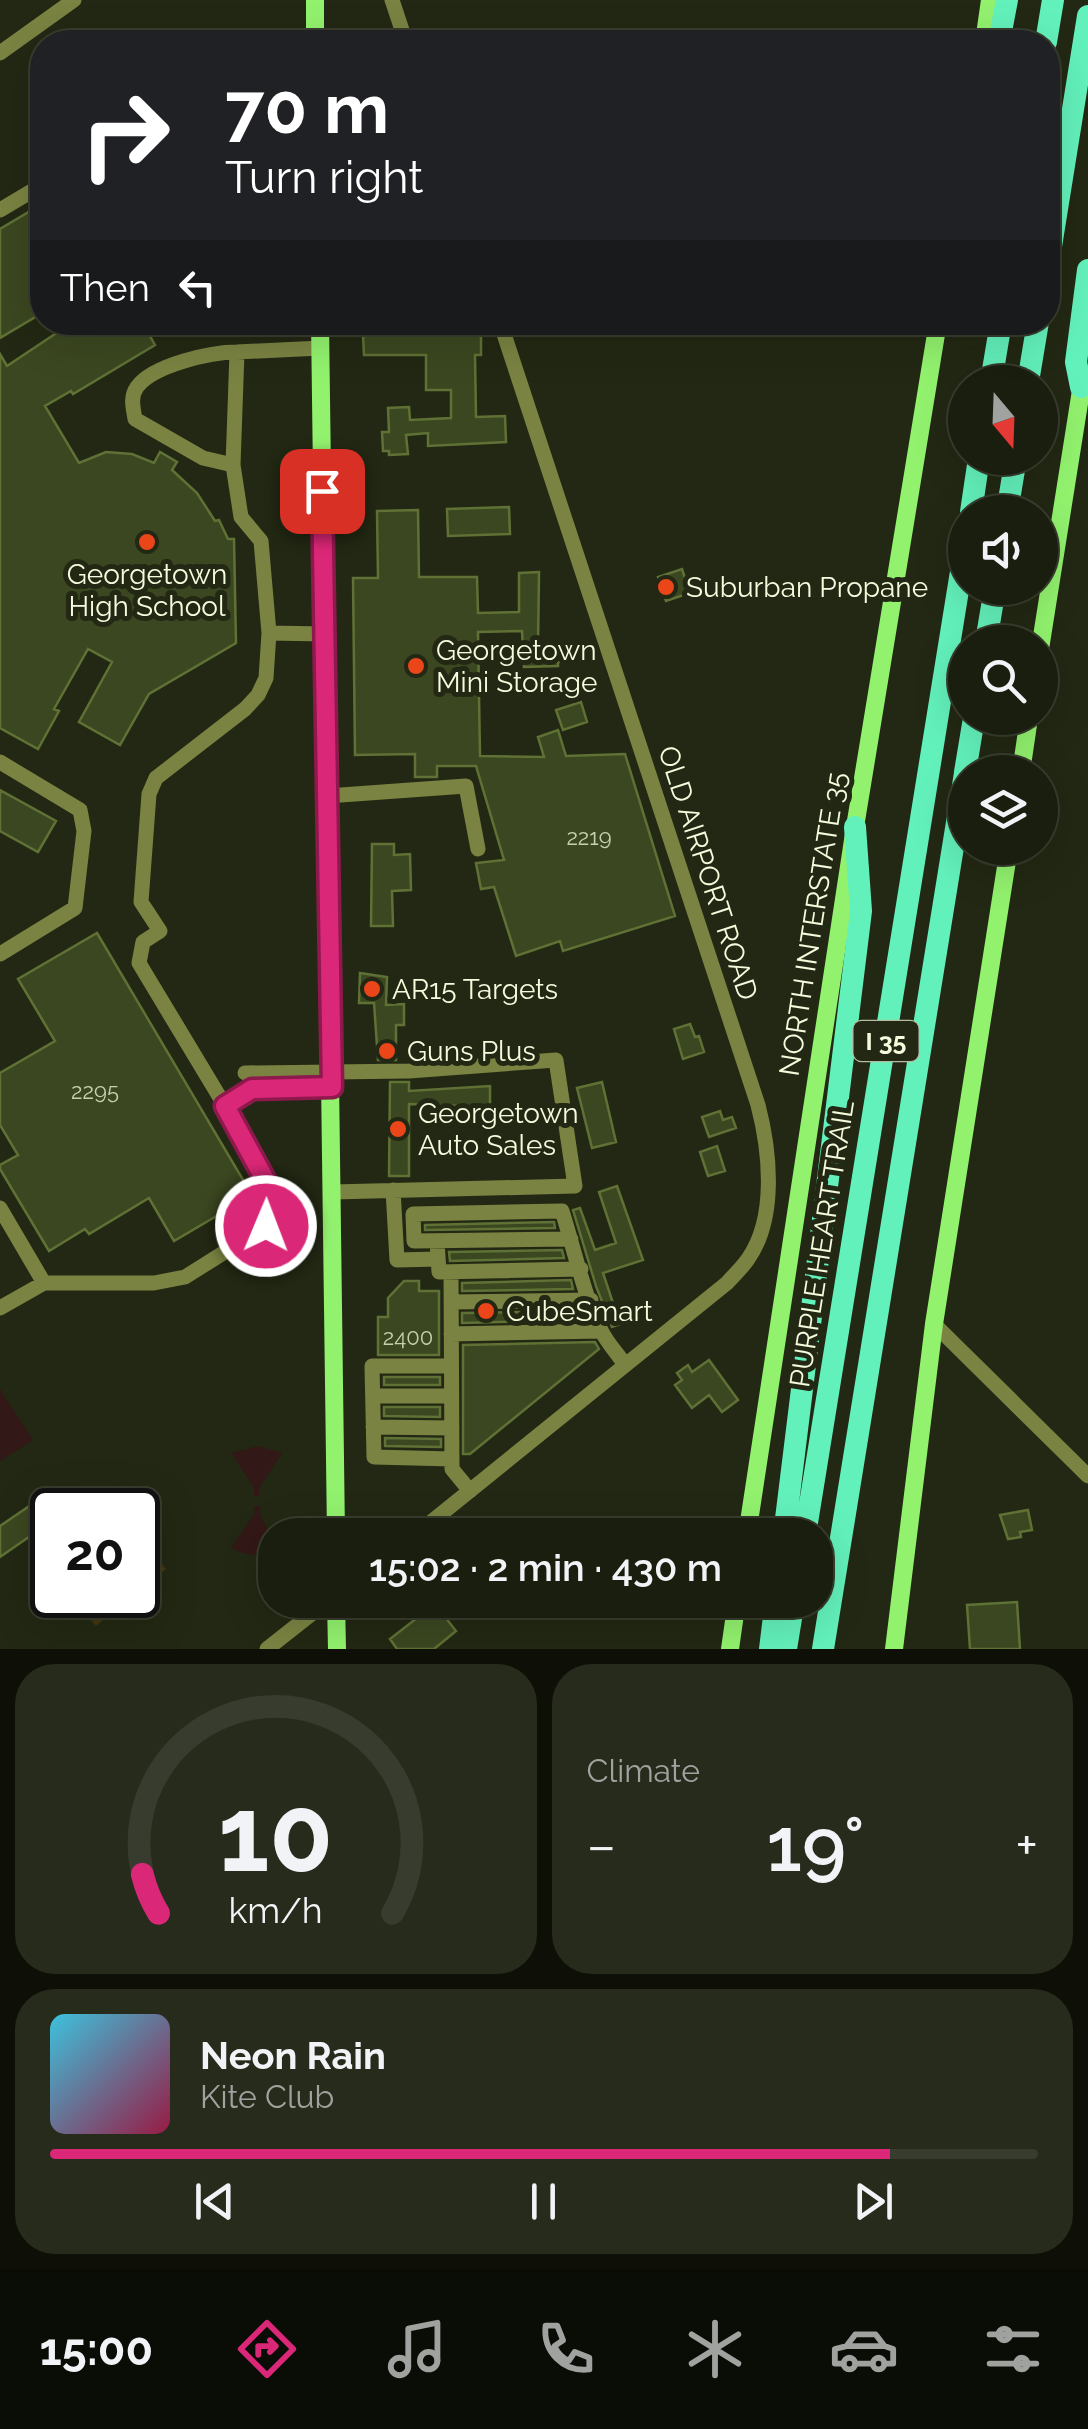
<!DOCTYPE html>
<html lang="en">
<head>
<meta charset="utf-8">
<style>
  body { margin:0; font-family:Raleway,sans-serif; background:#272b1c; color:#f1f3f6; height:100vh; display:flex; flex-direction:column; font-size:38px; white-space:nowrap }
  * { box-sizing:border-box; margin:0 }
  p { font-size:32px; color:#9fa29e }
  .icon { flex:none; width:55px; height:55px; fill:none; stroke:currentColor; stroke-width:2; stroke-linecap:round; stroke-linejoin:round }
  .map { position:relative; height:1649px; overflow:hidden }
  .side { display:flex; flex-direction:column; gap:15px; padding:15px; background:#0e1008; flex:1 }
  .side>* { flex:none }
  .hud { position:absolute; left:30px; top:30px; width:1030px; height:305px; border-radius:40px; box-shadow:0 10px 40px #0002,0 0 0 2px #383c2e; background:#202124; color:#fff; overflow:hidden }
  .needle { width:65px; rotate:161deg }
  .controls { position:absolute; left:948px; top:365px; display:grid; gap:20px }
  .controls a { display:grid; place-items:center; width:110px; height:110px; border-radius:50%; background:#1a1e0e; box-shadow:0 10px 40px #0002,0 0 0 2px #383c2e; font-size:50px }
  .speed { position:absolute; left:30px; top:1488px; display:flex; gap:20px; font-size:50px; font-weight:700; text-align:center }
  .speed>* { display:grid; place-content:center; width:130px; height:130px; border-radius:50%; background:#1a1e0e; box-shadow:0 10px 40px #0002,0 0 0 2px #383c2e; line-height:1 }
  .speed .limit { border:5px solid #111; border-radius:15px; background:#fff; color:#111 }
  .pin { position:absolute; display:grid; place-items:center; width:85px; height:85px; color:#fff; margin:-42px; border-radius:20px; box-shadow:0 5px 15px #0006 }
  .me { position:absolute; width:110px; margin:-55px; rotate:1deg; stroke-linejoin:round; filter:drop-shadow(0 0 8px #0008) }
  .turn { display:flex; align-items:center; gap:35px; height:210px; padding:0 30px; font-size:45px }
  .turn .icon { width:130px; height:130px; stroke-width:2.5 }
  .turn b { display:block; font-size:70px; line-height:85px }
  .then { display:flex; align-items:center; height:95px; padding:0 30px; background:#0003; gap:20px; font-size:38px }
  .big { font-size:75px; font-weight:600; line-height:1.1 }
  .side .card { flex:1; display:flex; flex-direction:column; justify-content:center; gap:15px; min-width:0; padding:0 35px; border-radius:40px; background:#272b1c }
  .side .dial { align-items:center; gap:0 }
  .dial svg { height:260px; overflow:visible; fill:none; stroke:#383c2e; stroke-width:7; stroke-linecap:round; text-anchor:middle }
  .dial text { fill:#f1f3f6; stroke:none }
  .song { display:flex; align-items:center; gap:30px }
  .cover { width:120px; height:120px; border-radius:15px; background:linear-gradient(135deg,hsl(190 70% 55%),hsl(340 70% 35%)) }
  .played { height:10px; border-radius:5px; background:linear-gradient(90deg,#db2777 85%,#383c2e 85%) }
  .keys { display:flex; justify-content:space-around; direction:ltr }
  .heat { display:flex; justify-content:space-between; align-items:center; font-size:55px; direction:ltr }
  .side .tiles { flex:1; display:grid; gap:15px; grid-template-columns:1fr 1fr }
  .card:last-child { grid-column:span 2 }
  .trip { position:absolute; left:258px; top:1518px; width:575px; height:100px; border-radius:40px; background:#1a1e0e; box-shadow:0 10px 40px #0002,0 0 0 2px #383c2e; font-weight:600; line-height:100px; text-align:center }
  .dock { display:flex; height:160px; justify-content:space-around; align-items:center; background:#0a0c06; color:#9fa29e }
  .dock .icon { width:70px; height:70px }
  .dock .on { color:#db2777 }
  .dock b { font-size:45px; color:#f1f3f6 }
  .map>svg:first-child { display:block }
  .green { fill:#321816 }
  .water { fill:#443610 }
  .building { fill:#3b4720; stroke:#5f7135; stroke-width:2.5 }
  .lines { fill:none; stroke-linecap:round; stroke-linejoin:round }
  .minor { stroke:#7a8342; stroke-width:15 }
  .major { stroke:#92f26e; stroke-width:18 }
  .highway { stroke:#63f1bb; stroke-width:22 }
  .route-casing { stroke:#8e194d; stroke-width:25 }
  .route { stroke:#db2777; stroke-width:18 }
  .poi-dot { fill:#eb451a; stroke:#222813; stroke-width:4 }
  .labels { text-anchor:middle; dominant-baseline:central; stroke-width:10; stroke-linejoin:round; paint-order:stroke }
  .number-label { font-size:22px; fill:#c6cfae }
  .shield { fill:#222813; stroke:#b6bca0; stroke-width:2.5 }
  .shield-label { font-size:25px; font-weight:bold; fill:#f5fcdd }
  .poi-label { font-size:28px; fill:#f5fcdd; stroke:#222813; text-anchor:start }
  .street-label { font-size:28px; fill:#f5fcdd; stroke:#222813 }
</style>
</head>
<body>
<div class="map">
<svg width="1088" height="1649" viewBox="0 0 1088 1649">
  <rect width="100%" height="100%" fill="#222813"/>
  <path class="green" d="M0,1389L33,1440L0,1461Z
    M258,1446L282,1453L259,1488V1496H254V1488L231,1453Z
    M254,1506H259C258,1522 275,1530 275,1551C259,1558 246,1555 231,1548L255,1513Z"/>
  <path class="water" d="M150,1550L166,1569L138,1592V1560Z
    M95,1595H134L96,1626L80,1607Z"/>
  <path class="building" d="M42,204V313L0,338V229Z
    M73,322H142L155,345L73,394L71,391L45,406L79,463L106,452L132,454L154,463L160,452L177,462L172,470L197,493L215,521L219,520L228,539H234L236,643L149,694L120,745L79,722L112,662L88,649L54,709L59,711L38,749L0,728V354L7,366Z
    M481,333V355H475L476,417L505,416L506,442L428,446V433L406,435L408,454L389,455V451H383L382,432H389L388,408L409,407L410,420L451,418V390H426V355H364L363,336Z
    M509,507L510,534L448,536L447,509Z
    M418,510L419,577H477L478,613L519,612V573L539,572L538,647L565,646L566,662H558V666L524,667L522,631L478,632L480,756L544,757L538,737L558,730L566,756L625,754L675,916L563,951L560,941L516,956L494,887L481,889L476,863L504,860L476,766H437V777H415V754L355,755L353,578H378L377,511Z
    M682,569L690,593L666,601L658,577Z
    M581,702L587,722L563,730L556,710Z
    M0,790L56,821L38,852L0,831Z
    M372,844H394V855L410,854L411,890L392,891L393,926H371Z
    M97,933L252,1195L174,1241L149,1198L89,1234L85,1229L49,1251L0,1169V1165L18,1155L0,1125V1073L55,1041L18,979Z
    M360,973L387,977L386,1005L404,1004V1025H396V1060H378L374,1003H359Z
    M690,1024L695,1037L699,1036L704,1052L683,1059L674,1029Z
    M390,1082H409V1091L490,1086V1107L409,1104V1176H389Z
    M602,1082L616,1142L592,1148L577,1088Z
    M720,1111L723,1120L732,1117L736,1128L709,1137L702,1117Z
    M717,1146L725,1171L708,1176L700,1152Z
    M617,1186L643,1260L603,1273L620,1324L612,1327L596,1286L573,1210L580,1208L595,1250L616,1243L599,1192Z
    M554,1222L555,1228L425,1230V1225Z
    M562,1250L564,1258L450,1261L449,1252Z
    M571,1280L573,1289L462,1291V1283Z
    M404,1281H419V1291H439V1355H378V1317H388V1298Z
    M581,1311L584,1320L462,1323V1313Z
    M595,1342L599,1349L470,1454H463V1345Z
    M709,1360L738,1400L722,1412L709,1395L692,1408L675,1385L682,1380L677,1373L688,1365L692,1372Z
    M384,1377H440V1385H384Z
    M384,1407H440V1417L384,1416Z
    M385,1438L441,1439V1447L385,1446Z
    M44,1496L52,1509V1521L0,1557V1526Z
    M1028,1510L1032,1530L1020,1532L1021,1537L1008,1539L1000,1515Z
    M1017,1602L1020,1649H970L967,1605Z
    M435,1604L456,1631L434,1649H397L390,1639Z"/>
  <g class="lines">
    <path class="minor" d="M392,0L406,42
      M0,53L74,0
      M0,210L42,185
      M237,352L321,348
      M269,633L325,634
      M0,762L80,810L84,831L75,908L0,954
      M327,796L466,786L478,849
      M245,1073L409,1071L556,1060L575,1186L333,1192
      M225,1106L139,963L143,942L160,931L141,902L149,794L156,778L245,709L258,695L266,678L269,633L261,541L241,517L233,465L203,458L135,419C133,407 130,397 137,387C153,365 211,352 237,352L233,465
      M393,1190L397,1260L438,1259
      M0,1208L44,1283H154L185,1277L266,1226L276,1200L225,1106L251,1089L332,1087
      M571,1239L414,1241L413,1214L562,1211C573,1245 586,1303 602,1332C608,1344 618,1354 625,1365
      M437,1241L439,1272L581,1269
      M451,1272L452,1469L470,1491
      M451,1302L591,1300
      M0,1308L44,1283
      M934,1324L1088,1476
      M451,1334L601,1331
      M451,1366H372L374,1457L452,1459
      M373,1396H451
      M373,1427L452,1428
      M415,1535L727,1283C734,1275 742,1268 748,1259C777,1218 770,1151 758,1105L500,322
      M267,1649L329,1600"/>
    <path class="major" d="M315,0V42
      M984,42L990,0
      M320,322L336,1535
      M1040,649L1083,378
      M1021,772L1029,718
      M747,1535L855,827L938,322
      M336,1600L337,1649
      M730,1649L737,1600
      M894,1649L934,1324L1009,848"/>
    <path class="highway" d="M999,42L1007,0
      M1046,42L1053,0
      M1048,265L1088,16
      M991,382L1001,322
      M1028,382L1038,322
      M1081,387L1076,362L1088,270
      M971,512L979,458
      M1007,512L1016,458
      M986,642L995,588
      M965,772L974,718
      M784,1535L861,911L855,827
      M805,1535L965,547
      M770,1649L776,1600
      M786,1649L794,1600
      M823,1649L965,773"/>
  </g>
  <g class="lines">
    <g class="route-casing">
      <path id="route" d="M266,1226L276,1200L225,1106L252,1089L332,1087L322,491"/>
    </g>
    <use href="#route" class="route"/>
  </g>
  <g class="poi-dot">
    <circle cx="147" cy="542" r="10"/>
    <circle cx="666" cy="587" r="10"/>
    <circle cx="416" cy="666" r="10"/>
    <circle cx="372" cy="989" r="10"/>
    <circle cx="387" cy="1051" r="10"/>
    <circle cx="398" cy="1129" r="10"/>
    <circle cx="486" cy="1311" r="10"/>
  </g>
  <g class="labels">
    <g class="number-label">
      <text x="589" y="837">2219</text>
      <text x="95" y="1091">2295</text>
      <text x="408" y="1337">2400</text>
    </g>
    <rect class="shield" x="853.5" y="1021" width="65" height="40" rx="8"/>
    <g class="shield-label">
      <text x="886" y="1041">I 35</text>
    </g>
    <g class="poi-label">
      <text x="147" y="574" text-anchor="middle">Georgetown<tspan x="147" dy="32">High School</tspan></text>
      <text x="686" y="587">Suburban Propane</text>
      <text x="436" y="650">Georgetown<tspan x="436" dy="32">Mini Storage</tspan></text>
      <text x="392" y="989">AR15 Targets</text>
      <text x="407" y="1051">Guns Plus</text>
      <text x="418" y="1113">Georgetown<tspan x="418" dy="32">Auto Sales</tspan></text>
      <text x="506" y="1311">CubeSmart</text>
    </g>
    <g class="street-label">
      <text transform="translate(708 873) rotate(72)">OLD AIRPORT ROAD</text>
      <text transform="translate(813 924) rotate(-81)">NORTH INTERSTATE 35</text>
      <text transform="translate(822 1244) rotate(-81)">PURPLE HEART TRAIL</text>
    </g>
  </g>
</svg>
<div class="controls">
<a><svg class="needle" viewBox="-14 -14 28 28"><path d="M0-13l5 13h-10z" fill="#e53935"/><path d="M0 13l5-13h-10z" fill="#9fa29e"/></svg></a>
<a><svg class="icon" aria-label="sound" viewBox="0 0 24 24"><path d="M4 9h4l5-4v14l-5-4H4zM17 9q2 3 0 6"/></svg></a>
<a><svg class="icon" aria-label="search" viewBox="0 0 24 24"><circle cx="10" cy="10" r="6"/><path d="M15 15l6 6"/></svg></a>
<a><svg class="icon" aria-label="layers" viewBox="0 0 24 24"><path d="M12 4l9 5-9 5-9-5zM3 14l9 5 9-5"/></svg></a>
</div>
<div class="speed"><div class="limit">20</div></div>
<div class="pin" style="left:322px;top:491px;background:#d93025"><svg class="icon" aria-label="arrive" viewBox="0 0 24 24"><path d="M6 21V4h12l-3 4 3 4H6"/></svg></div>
<svg class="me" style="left:266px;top:1226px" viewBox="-20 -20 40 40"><circle r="17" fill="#db2777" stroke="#fff" stroke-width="3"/><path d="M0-11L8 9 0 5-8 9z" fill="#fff"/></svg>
<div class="trip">15:02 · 2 min · 430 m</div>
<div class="hud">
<div class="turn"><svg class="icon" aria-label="right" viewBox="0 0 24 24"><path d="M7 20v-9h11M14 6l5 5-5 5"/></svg><div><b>70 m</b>Turn right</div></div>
<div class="then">Then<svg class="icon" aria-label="left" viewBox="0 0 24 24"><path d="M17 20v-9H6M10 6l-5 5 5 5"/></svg></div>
</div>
</div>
<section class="side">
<div class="tiles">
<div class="card dial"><svg viewBox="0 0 100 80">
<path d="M14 69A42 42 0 1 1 86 69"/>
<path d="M14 69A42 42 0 0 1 9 57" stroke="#db2777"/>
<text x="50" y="56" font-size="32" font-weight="700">10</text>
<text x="50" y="72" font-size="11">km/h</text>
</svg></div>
<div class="card"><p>Climate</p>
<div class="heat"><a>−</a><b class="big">19°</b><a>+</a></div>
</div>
<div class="card">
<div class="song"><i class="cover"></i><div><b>Neon Rain</b><p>Kite Club</p></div></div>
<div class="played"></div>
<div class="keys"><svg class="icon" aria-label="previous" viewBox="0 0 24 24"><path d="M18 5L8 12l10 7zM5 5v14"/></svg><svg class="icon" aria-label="pause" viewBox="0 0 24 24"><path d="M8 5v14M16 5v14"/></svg><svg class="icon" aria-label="next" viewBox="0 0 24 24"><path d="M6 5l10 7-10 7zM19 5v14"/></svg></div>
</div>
</div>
</section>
<nav class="dock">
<b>15:00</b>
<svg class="icon on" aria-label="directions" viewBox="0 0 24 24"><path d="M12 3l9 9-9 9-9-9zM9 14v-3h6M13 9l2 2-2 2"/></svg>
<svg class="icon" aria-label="music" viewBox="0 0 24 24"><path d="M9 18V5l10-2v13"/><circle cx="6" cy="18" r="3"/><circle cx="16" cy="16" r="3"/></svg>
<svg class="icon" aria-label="phone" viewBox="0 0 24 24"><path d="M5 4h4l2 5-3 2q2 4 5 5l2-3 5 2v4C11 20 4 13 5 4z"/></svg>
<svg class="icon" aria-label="climate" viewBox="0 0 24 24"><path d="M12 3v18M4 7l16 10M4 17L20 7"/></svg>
<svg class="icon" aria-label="car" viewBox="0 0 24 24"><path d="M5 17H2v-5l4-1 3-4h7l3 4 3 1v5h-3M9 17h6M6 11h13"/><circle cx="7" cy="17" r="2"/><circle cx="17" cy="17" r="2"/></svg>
<svg class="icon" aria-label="filters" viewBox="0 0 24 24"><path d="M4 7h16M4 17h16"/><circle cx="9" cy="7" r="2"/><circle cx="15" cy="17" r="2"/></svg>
</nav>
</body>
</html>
